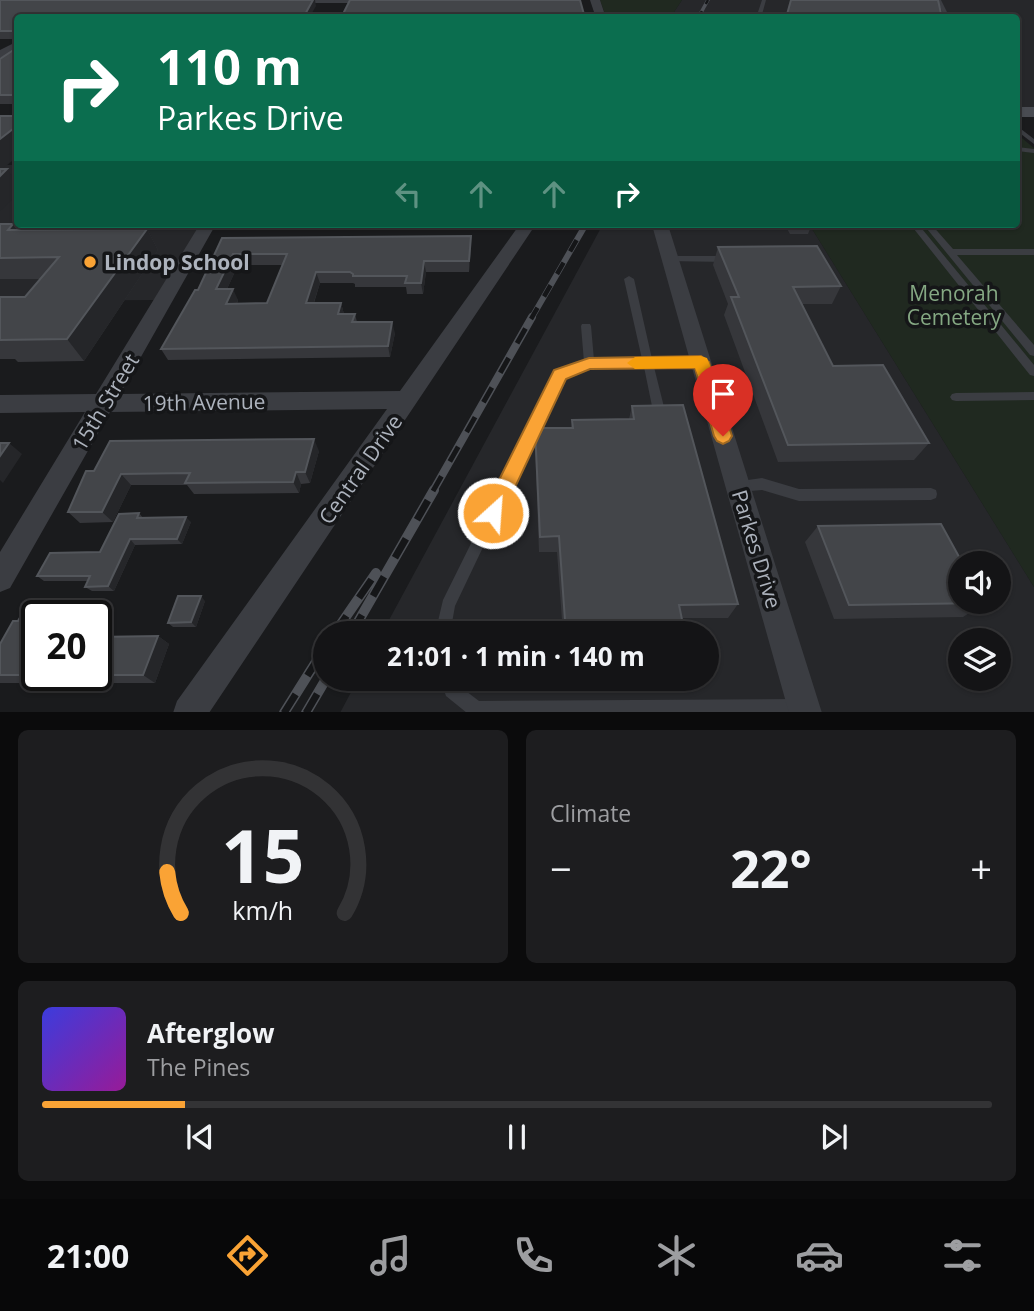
<!DOCTYPE html>
<html lang="en">
<head>
<meta charset="utf-8">
<style>
  body { margin:0; font-family:"Open Sans",sans-serif; background:#1d1d1f; color:#f1f3f6; height:100vh; display:flex; flex-direction:column; font-size:26px; white-space:nowrap }
  * { box-sizing:border-box; margin:0 }
  p { font-size:23px; color:#9d9ea1 }
  .icon { flex:none; width:38px; height:38px; fill:none; stroke:currentColor; stroke-width:2; stroke-linecap:round; stroke-linejoin:round }
  .map { position:relative; height:712px; overflow:hidden }
  .sheet { display:flex; flex-direction:column; gap:18px; padding:18px; background:#0b0b0c; flex:1 }
  .sheet>* { flex:none }
  .banner { position:absolute; left:14px; top:14px; width:1006px; height:214px; border-radius:7px; box-shadow:0 2px 5px #0004,0 0 0 2px #333335; background:#0b6e4f; color:#fff; overflow:hidden }
  .controls { position:absolute; left:948px; top:551px; display:grid; gap:14px }
  .controls a { display:grid; place-items:center; width:63px; height:63px; border-radius:50%; background:#141416; box-shadow:0 2px 5px #0004,0 0 0 2px #333335; font-size:35px }
  .speed { position:absolute; left:21px; top:600px; display:flex; gap:14px; font-size:35px; font-weight:700; text-align:center }
  .speed>* { display:grid; place-content:center; width:91px; height:91px; border-radius:50%; background:#141416; box-shadow:0 2px 5px #0004,0 0 0 2px #333335; line-height:1 }
  .speed .limit { border:4px solid #111; border-radius:10px; background:#fff; color:#111 }
  .pin { position:absolute; display:grid; place-items:center; width:60px; height:60px; color:#fff; margin:-72px -30px; border-radius:50% 50% 50% 0; rotate:-45deg; box-shadow:0 0 7px #0007 }
  .pin .icon { rotate:45deg }
  .me { position:absolute; width:77px; margin:-38px; rotate:26deg; stroke-linejoin:round; filter:drop-shadow(0 0 5px #0008) }
  .turn { display:flex; align-items:center; gap:24px; height:147px; padding:0 28px; font-size:32px }
  .turn .icon { width:91px; height:91px; stroke-width:2.5 }
  .turn b { display:block; font-size:49px; line-height:60px }
  .lanes { display:flex; align-items:center; height:66px; padding:0 28px; background:#0003; justify-content:center; gap:35px; direction:ltr }
  .lanes .off { opacity:.35 }
  .big { font-size:52px; font-weight:700; line-height:1.1 }
  .sheet .widget { flex:1; display:flex; flex-direction:column; justify-content:center; gap:10px; min-width:0; padding:0 24px; border-radius:10px; background:#1d1d1f }
  .sheet .dial { align-items:center; gap:0 }
  .dial svg { height:182px; overflow:visible; fill:none; stroke:#333335; stroke-width:7; stroke-linecap:round; text-anchor:middle }
  .dial text { fill:#f1f3f6; stroke:none }
  .song { display:flex; align-items:center; gap:21px }
  .cover { width:84px; height:84px; border-radius:10px; background:linear-gradient(135deg,hsl(240 70% 55%),hsl(300 70% 35%)) }
  .played { height:7px; border-radius:4px; background:linear-gradient(90deg,#faa335 15%,#333335 15%) }
  .keys { display:flex; justify-content:space-around; direction:ltr }
  .heat { display:flex; justify-content:space-between; align-items:center; font-size:38px; direction:ltr }
  .sheet .tiles { flex:1; display:grid; gap:18px; grid-template-columns:1fr 1fr }
  .widget:last-child { grid-column:span 2 }
  .trip { position:absolute; left:313px; top:621px; width:406px; height:70px; border-radius:35px; background:#141416; box-shadow:0 2px 5px #0004,0 0 0 2px #333335; font-weight:700; line-height:70px; text-align:center }
  .menu { display:flex; height:112px; justify-content:space-around; align-items:center; background:#080809; color:#9d9ea1 }
  .menu .icon { width:49px; height:49px }
  .menu .active { color:#faa335 }
  .menu b { font-size:32px; color:#f1f3f6 }
  .map>svg:first-child { display:block }
  .built { fill:#26272a; fill-rule:evenodd }
  .green { fill:#202920 }
  .lines { fill:none; stroke-linecap:round; stroke-linejoin:round }
  .lane { fill:#3b3d42; fill-rule:evenodd }
  .street { fill:#3b3d42; fill-rule:evenodd }
  .secondary { fill:#494c52; fill-rule:evenodd }
  .rail-far3-casing { stroke:#4e5157; stroke-width:3.5 }
  .rail-far2-casing { stroke:#4e5157; stroke-width:6 }
  .rail-far1-casing { stroke:#4e5157; stroke-width:8 }
  .rail-casing { stroke:#4e5157; stroke-width:10 }
  .rail-far3 { stroke:#151618; stroke-width:2.5; stroke-dasharray:8; stroke-linecap:butt }
  .rail-far2 { stroke:#151618; stroke-width:4.5; stroke-dasharray:13; stroke-linecap:butt }
  .rail-far1 { stroke:#151618; stroke-width:5; stroke-dasharray:17; stroke-linecap:butt }
  .rail { stroke:#151618; stroke-width:7; stroke-dasharray:22; stroke-linecap:butt }
  .wall { fill:#36373b; fill-rule:evenodd }
  .shaded-wall { fill:#252629 }
  .building { fill:#434549; stroke:#53565b; stroke-width:2; fill-rule:evenodd }
  .route { fill:#faa335; stroke:#a26a22; stroke-width:2 }
  .slow { fill:#f59e0b }
  .poi-dot { fill:#faa335; stroke:#151618; stroke-width:2.5 }
  .labels { text-anchor:middle; dominant-baseline:central; stroke-width:7; stroke-linejoin:round; paint-order:stroke }
  .poi-label { font-size:21px; font-weight:bold; fill:#adb3bd; stroke:#151618; text-anchor:start }
  .park-label { font-size:21px; fill:#85a883; stroke:#151618 }
  .street-label { font-size:21px; fill:#adb3bd; stroke:#151618 }
</style>
</head>
<body>
<div class="map">
<svg width="1034" height="713" viewBox="0 0 1034 713">
  <rect width="100%" height="100%" fill="#1a1b1d"/>
  <path class="built" d="M682,0H1034V108H1017V18H670Z
    M0,165H17L18,224H203L157,300L0,301Z
    M603,224H809L1034,587V712L340,713L358,679H707V634L382,633ZM961,564H999V602H961ZM961,640H999V679H961Z"/>
  <path class="green" d="M600,0H682L670,18L606,17Z
    M1017,134L1034,148V587L809,224H1017Z"/>
  <g class="lines">
    <path class="lane" d="M762,0H766L761,18H756Z
      M937,0H941L950,18H945Z
      M1017,126L1034,139V144L1017,131Z
      M1017,147L1034,149V153L1017,151Z
      M910,224H918L1034,365V376L1030,375Z
      M923,224H931L953,249H1034V255H957L1034,345V356L1030,355Z
      M670,256H727L731,259L727,262L667,261V257Z
      M629,276L634,279L652,359L701,358L706,362L701,366L654,367L665,411L663,414L659,416L655,414L653,411L644,367L589,368L564,377L455,606L450,634H435L443,600L555,374L556,371L584,362L581,326L582,324H590L591,326L594,360L642,359L624,279Z
      M1034,392V400L956,401L952,400L950,397L952,394L956,393Z
      M762,478L799,489L931,488L936,490L937,494L936,498L931,500L799,501L762,490L738,492L734,490L732,486L734,482Z
      M440,679H456L458,685L479,701L801,699L807,701L809,707L807,713H467L446,696Z"/>
    <path class="street" d="M281,0H364L359,3H286Z
      M590,0H600L606,18H596Z
      M18,41V49L0,58V50Z
      M200,224H216L120,394L400,391L520,224H536L209,713H173L177,701L387,409L110,412L10,588L0,592V552L85,412L0,413V395L96,394Z
      M652,225H668L822,713H789Z"/>
    <path class="secondary" d="M1017,107H1034V117H1017Z"/>
    <g class="rail-far3-casing">
      <path id="rail-far3" d="M698,18L708,0"/>
    </g>
    <g class="rail-far2-casing">
      <path id="rail-far2" d="M531,319L586,224"/>
    </g>
    <g class="rail-far1-casing">
      <path id="rail-far1" d="M433,491L532,317"/>
    </g>
    <g class="rail-casing">
      <path id="rail" d="M334,634L376,573
        M351,634L434,490
        M284,713L326,646
        M306,713L326,679"/>
    </g>
    <use href="#rail-far3" class="rail-far3"/>
    <use href="#rail-far2" class="rail-far2"/>
    <use href="#rail-far1" class="rail-far1"/>
    <use href="#rail" class="rail"/>
  </g>
  <path class="wall" d="M0,0L316,6L18,18V39H0Z
    M18,47V104H0V59Z
    M0,224H13L17,229H147L158,250L84,361L18,362L15,359H0V297H25L40,279H0Z
    M725,224H812L808,234H790L786,227L727,228Z
    M222,238L471,247L469,272H426L423,294H407L406,287H355V284L353,283H320L314,303H341L344,314H355L357,322L395,333L390,357L168,360L161,349L198,290ZM238,265H283L267,303L237,304L238,300L227,289Z
    M718,247L841,286L832,304H802L833,366L929,443L914,460L778,462L724,315L728,304L713,265Z
    M632,406L738,604L728,618H682L685,634H563L557,552H539L535,446V428H571L572,420L629,419Z
    M319,451L310,483L301,484L299,493L194,494L187,485H131L113,522L80,523L68,512L86,471Z
    M139,513L143,518L191,522L182,544L135,545L114,591H92L85,587L88,581H44L37,576L100,552Z
    M818,526L984,603L963,617L834,619L805,542Z
    M205,601L196,627H173L168,623Z
    M48,607L62,616H37V676L97,623L110,632L108,636H158L169,644L155,683H0V644L18,621Z
    M566,679H695L686,690L567,693Z"/>
  <path class="shaded-wall" d="M313,0H315L316,6L309,18H303Z
    M18,125V156L0,171V139Z
    M7,169L18,184V194L0,211V176Z
    M13,224L29,246L8,230Z
    M147,229L158,250L84,361L67,339Z
    M471,236V247L469,272V261Z
    M233,254L238,265L222,300L216,289Z
    M424,261L426,272L423,294L421,283Z
    M316,272L320,283L310,314L306,303Z
    M233,289L238,300L231,315L226,304Z
    M341,303L344,314H338Z
    M392,322L395,333L390,357L388,346Z
    M314,439L319,451L310,483L305,472Z
    M9,443L22,454L3,483L0,480V456Z
    M296,472L301,484L299,493L293,482Z
    M121,474L131,485L113,522L102,512Z
    M186,517L191,522L182,544L177,539Z
    M130,539L135,545L114,591L108,586Z
    M201,596L205,601L196,627L191,622Z
    M48,607L62,616H43Z
    M97,623L110,632L104,645L96,640V625Z
    M158,636L169,644L155,683L143,675Z"/>
  <path class="building" d="M0,0H313L303,18H18V31H0Z
    M350,0H580L585,18H341Z
    M791,0H938L942,18H786Z
    M18,47V95H0V59Z
    M0,116H18V125L0,139Z
    M0,169H7L0,176Z
    M0,224H13L8,230L147,229L67,339L0,340V297H25L59,257L0,258Z
    M471,236L469,261H424L421,283H405L407,276H353V274L350,272H316L306,303H341L338,314H355L352,322H392L388,346L161,349L195,290H198L222,238ZM233,254H287L267,303L226,304L233,289H216Z
    M817,246L841,286L793,287L833,366L883,365L929,443L788,445L731,297H739L718,247Z
    M683,405L738,604L679,605L685,634H566L559,536L540,537L535,428H573L572,420L634,419L632,406Z
    M314,439L305,472H296L293,482L185,483L190,473L121,474L102,512H68L86,471H94L110,441Z
    M0,443H9L0,456Z
    M139,513L137,518L186,517L177,539H130L108,586L85,587L90,576H37L50,553L100,552L119,514Z
    M941,524L963,564H961V602H984V603L849,605L818,526Z
    M178,596H201L191,622L168,623Z
    M26,607H48L43,616H37V675H0V644L13,621H18Z
    M158,636L143,675H96V637Z
    M569,679H683L569,682Z"/>
  <path class="route" d="M701,356L709,362L732,436L729,441L723,444L717,441L714,436L695,368L590,369L566,379L500,519L493,522L486,519L483,513L486,506L554,370L589,358Z"/>
  <path class="slow" d="M701,356L707,358L712,370L704,376L698,375L695,368L635,369L627,363L635,357Z"/>
  <circle class="poi-dot" cx="90" cy="262" r="7"/>
  <g class="labels">
    <g class="poi-label">
      <text x="104" y="262">Lindop School</text>
    </g>
    <g class="park-label">
      <text x="954" y="293">Menorah<tspan x="954" dy="24">Cemetery</tspan></text>
    </g>
    <g class="street-label">
      <text transform="translate(105 402) rotate(-59)">15th Street</text>
      <text transform="translate(204 402) rotate(-1)">19th Avenue</text>
      <text transform="translate(360 469) rotate(-55)">Central Drive</text>
      <text transform="translate(757 549) rotate(73)">Parkes Drive</text>
    </g>
  </g>
</svg>
<div class="controls">
<a><svg class="icon" aria-label="sound" viewBox="0 0 24 24"><path d="M4 9h4l5-4v14l-5-4H4zM17 9q2 3 0 6"/></svg></a>
<a><svg class="icon" aria-label="layers" viewBox="0 0 24 24"><path d="M12 4l9 5-9 5-9-5zM3 14l9 5 9-5"/></svg></a>
</div>
<div class="speed"><div class="limit">20</div></div>
<div class="pin" style="left:723px;top:436px;background:#d93025"><svg class="icon" aria-label="arrive" viewBox="0 0 24 24"><path d="M6 21V4h12l-3 4 3 4H6"/></svg></div>
<svg class="me" style="left:493px;top:513px" viewBox="-20 -20 40 40"><circle r="17" fill="#faa335" stroke="#fff" stroke-width="3"/><path d="M0-11L8 9 0 5-8 9z" fill="#fff"/></svg>
<div class="trip">21:01 · 1 min · 140 m</div>
<div class="banner">
<div class="turn"><svg class="icon" aria-label="right" viewBox="0 0 24 24"><path d="M7 20v-9h11M14 6l5 5-5 5"/></svg><div><b>110 m</b>Parkes Drive</div></div>
<div class="lanes"><svg class="icon off" aria-label="left" viewBox="0 0 24 24"><path d="M17 20v-9H6M10 6l-5 5 5 5"/></svg><svg class="icon off" aria-label="ahead" viewBox="0 0 24 24"><path d="M12 20V5M6 11l6-6 6 6"/></svg><svg class="icon off" aria-label="ahead" viewBox="0 0 24 24"><path d="M12 20V5M6 11l6-6 6 6"/></svg><svg class="icon" aria-label="right" viewBox="0 0 24 24"><path d="M7 20v-9h11M14 6l5 5-5 5"/></svg></div>
</div>
</div>
<section class="sheet">
<div class="tiles">
<div class="widget dial"><svg viewBox="0 0 100 80">
<path d="M14 69A42 42 0 1 1 86 69"/>
<path d="M14 69A42 42 0 0 1 8 51" stroke="#faa335"/>
<text x="50" y="56" font-size="32" font-weight="700">15</text>
<text x="50" y="72" font-size="11">km/h</text>
</svg></div>
<div class="widget"><p>Climate</p>
<div class="heat"><a>−</a><b class="big">22°</b><a>+</a></div>
</div>
<div class="widget">
<div class="song"><i class="cover"></i><div><b>Afterglow</b><p>The Pines</p></div></div>
<div class="played"></div>
<div class="keys"><svg class="icon" aria-label="previous" viewBox="0 0 24 24"><path d="M18 5L8 12l10 7zM5 5v14"/></svg><svg class="icon" aria-label="pause" viewBox="0 0 24 24"><path d="M8 5v14M16 5v14"/></svg><svg class="icon" aria-label="next" viewBox="0 0 24 24"><path d="M6 5l10 7-10 7zM19 5v14"/></svg></div>
</div>
</div>
</section>
<nav class="menu">
<b>21:00</b>
<svg class="icon active" aria-label="directions" viewBox="0 0 24 24"><path d="M12 3l9 9-9 9-9-9zM9 14v-3h6M13 9l2 2-2 2"/></svg>
<svg class="icon" aria-label="music" viewBox="0 0 24 24"><path d="M9 18V5l10-2v13"/><circle cx="6" cy="18" r="3"/><circle cx="16" cy="16" r="3"/></svg>
<svg class="icon" aria-label="phone" viewBox="0 0 24 24"><path d="M5 4h4l2 5-3 2q2 4 5 5l2-3 5 2v4C11 20 4 13 5 4z"/></svg>
<svg class="icon" aria-label="climate" viewBox="0 0 24 24"><path d="M12 3v18M4 7l16 10M4 17L20 7"/></svg>
<svg class="icon" aria-label="car" viewBox="0 0 24 24"><path d="M5 17H2v-5l4-1 3-4h7l3 4 3 1v5h-3M9 17h6M6 11h13"/><circle cx="7" cy="17" r="2"/><circle cx="17" cy="17" r="2"/></svg>
<svg class="icon" aria-label="filters" viewBox="0 0 24 24"><path d="M4 7h16M4 17h16"/><circle cx="9" cy="7" r="2"/><circle cx="15" cy="17" r="2"/></svg>
</nav>
</body>
</html>
